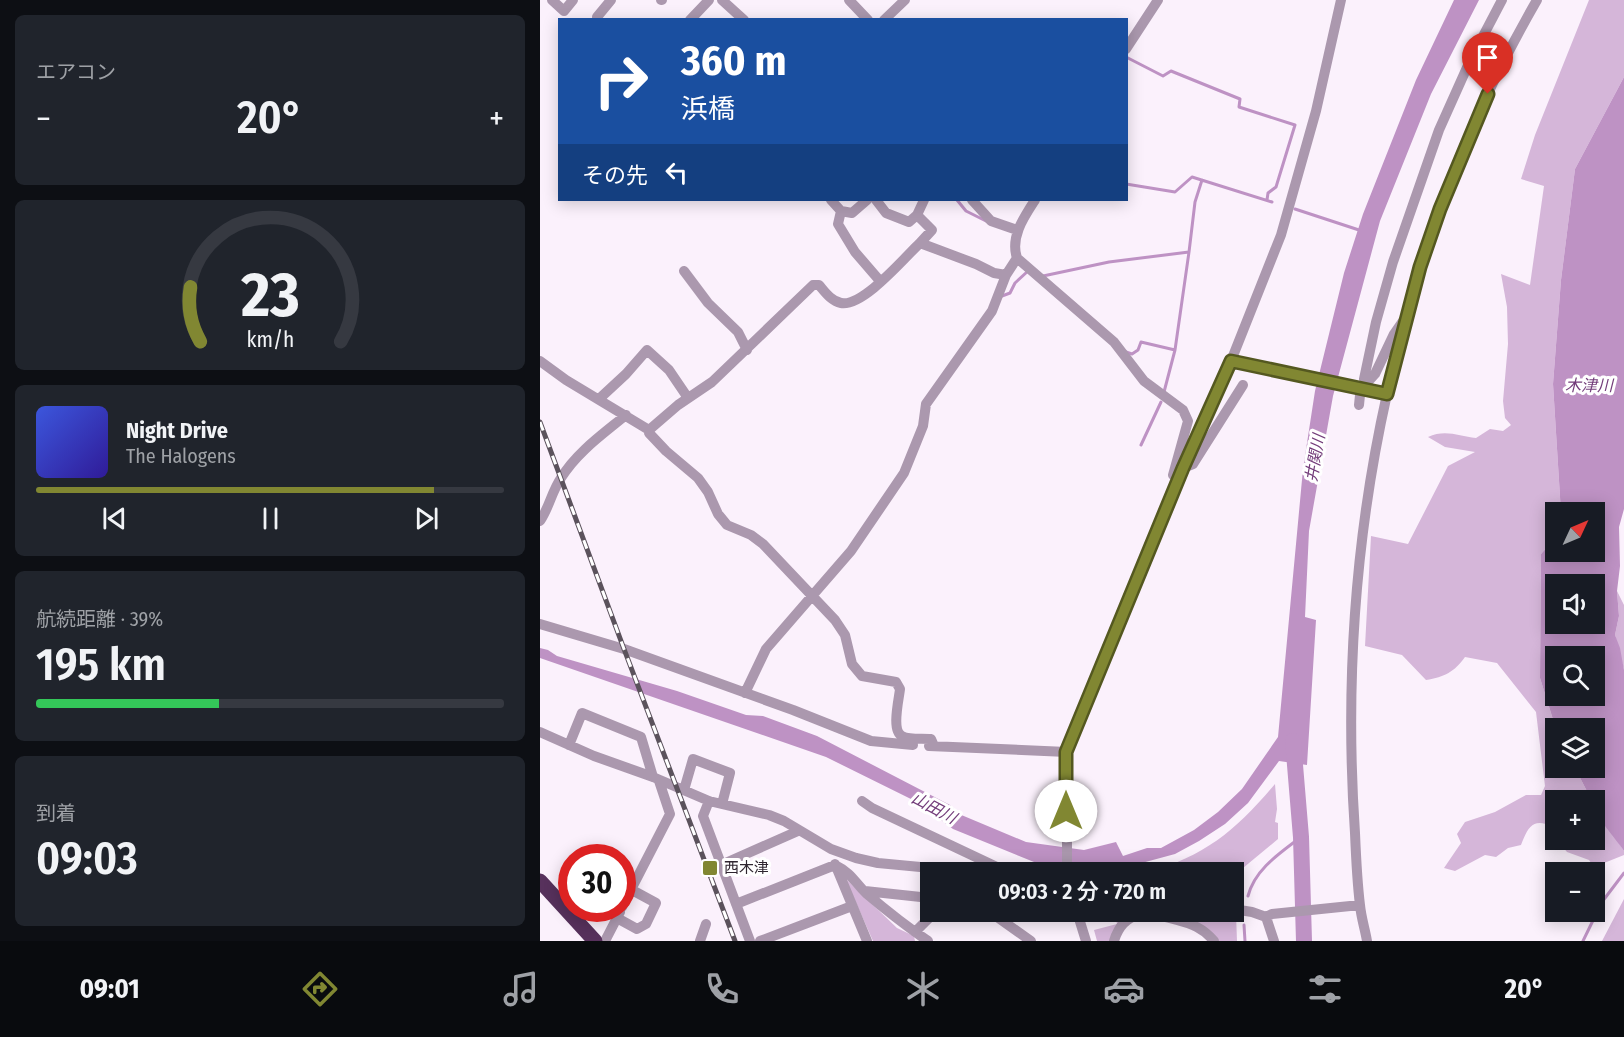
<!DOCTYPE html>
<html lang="ja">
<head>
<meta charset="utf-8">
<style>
  body { margin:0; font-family:"Fira Sans Condensed","Noto Sans JP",sans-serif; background:#20242c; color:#f1f3f6; height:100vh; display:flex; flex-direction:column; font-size:22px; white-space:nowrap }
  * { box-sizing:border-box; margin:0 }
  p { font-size:20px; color:#9ea1a6 }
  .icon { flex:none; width:33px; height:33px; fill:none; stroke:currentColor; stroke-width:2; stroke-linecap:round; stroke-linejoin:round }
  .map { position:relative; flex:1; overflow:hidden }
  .side { display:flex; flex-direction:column; gap:15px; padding:15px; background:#0d0f14; width:540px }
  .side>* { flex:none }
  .top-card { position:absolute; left:18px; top:18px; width:570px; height:183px; border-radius:0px; box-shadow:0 3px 15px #0003; background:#1a4fa0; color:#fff; overflow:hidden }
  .needle { width:39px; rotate:46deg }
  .fabs { position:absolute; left:1005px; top:502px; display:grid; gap:12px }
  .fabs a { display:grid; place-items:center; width:60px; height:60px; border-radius:0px; background:#171b24; box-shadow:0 3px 15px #0003; font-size:30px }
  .speed { position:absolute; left:18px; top:844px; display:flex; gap:12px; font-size:30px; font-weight:700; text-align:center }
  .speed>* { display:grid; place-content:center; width:78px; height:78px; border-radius:50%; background:#171b24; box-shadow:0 3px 15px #0003; line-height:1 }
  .speed .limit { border:9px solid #d22; background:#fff; color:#111 }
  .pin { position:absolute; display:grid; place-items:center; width:51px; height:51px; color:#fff; margin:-62px -26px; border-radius:50% 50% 50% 0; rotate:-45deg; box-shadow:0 0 6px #0007 }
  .pin .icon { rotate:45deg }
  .me { position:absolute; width:66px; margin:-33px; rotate:0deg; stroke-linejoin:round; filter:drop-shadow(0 0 4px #0008) }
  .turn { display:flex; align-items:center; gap:21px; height:126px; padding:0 24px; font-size:27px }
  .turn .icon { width:78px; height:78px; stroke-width:2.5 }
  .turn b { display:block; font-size:42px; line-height:51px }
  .then { display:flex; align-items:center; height:57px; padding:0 24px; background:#0003; gap:12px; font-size:22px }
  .big { font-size:45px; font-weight:600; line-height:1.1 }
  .side .widget { flex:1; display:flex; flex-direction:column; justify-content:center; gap:9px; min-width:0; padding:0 21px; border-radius:9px; background:#20242c }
  .side .dial { align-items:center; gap:0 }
  .dial svg { height:156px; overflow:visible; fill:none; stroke:#363941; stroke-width:7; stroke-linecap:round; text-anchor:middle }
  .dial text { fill:#f1f3f6; stroke:none }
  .song { display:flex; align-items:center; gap:18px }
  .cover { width:72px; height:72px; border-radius:9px; background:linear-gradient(135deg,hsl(230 70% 55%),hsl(250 70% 35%)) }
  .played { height:6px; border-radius:3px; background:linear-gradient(90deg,#818732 85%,#363941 85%) }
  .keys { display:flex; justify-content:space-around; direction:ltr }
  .heat { display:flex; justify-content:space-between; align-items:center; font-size:33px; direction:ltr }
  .charge { height:9px; border-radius:4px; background:linear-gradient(90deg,#34c759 39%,#363941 0) }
  .trip { position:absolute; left:380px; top:862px; width:324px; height:60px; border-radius:0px; background:#171b24; box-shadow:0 3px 15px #0003; font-weight:600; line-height:60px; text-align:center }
  .tab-bar { display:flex; height:96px; justify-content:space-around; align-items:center; background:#090b0e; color:#9ea1a6 }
  .tab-bar .icon { width:42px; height:42px }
  .tab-bar .on { color:#818732 }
  .tab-bar b { font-size:27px; color:#f1f3f6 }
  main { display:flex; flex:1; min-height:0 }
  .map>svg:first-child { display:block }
  .green { fill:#d5b6d9 }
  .water { fill:#be92c4; fill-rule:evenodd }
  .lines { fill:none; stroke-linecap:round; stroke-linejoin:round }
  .stream { stroke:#be92c4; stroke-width:3 }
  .river { stroke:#be92c4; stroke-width:16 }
  .minor { stroke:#ab98ae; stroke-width:10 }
  .highway { stroke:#57315c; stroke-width:15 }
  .rail-casing { stroke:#5b525c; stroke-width:5 }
  .rail { stroke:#fff; stroke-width:3; stroke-dasharray:9; stroke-linecap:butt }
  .minor-bridge { stroke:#ab98ae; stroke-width:10 }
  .route-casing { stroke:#545820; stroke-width:15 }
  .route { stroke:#818732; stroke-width:10 }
  .poi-dot { fill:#818732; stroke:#fff; stroke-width:2 }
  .labels { text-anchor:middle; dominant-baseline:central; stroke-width:6; stroke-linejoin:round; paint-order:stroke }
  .poi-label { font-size:15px; fill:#2e252f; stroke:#fff; text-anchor:start }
  .water-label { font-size:16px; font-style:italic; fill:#733c7a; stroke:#fff }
</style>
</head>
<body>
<main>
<section class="side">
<div class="widget"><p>エアコン</p>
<div class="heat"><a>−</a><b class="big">20°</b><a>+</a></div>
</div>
<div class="widget dial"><svg viewBox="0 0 100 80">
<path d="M14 69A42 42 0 1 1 86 69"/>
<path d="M14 69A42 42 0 0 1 9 41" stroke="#818732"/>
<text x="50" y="56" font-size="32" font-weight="700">23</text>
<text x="50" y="72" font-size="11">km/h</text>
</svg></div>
<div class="widget">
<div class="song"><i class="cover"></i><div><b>Night Drive</b><p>The Halogens</p></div></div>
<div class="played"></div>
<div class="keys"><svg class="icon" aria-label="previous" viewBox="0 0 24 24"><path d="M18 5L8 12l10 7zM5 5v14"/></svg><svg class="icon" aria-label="pause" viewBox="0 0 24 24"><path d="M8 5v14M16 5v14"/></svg><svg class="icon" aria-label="next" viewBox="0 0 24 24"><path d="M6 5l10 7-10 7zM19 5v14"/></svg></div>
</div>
<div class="widget"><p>航続距離 · 39%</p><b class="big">195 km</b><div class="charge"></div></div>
<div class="widget"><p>到着</p><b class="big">09:03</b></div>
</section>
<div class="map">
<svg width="1084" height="941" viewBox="0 0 1084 941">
  <rect width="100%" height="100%" fill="#fbf1fc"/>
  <path class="green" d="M1049,0H1084V77L1035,169L1021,280L1013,384L1021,513H1016L1015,538L1001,554L1000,678L1016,729V768H1035L1052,801H1016L1015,838L1013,827C993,817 988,827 981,845L968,848L956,857L945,855L915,871L904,868L921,843L917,834L925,822L955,812L986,795H1001L1005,786L996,712L957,663L925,657C914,672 905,677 886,680L862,655L825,646L831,536L868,544L908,466L935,452L905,447L888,437C905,429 919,436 936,438L950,429L963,431L971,425L965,418L963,401L968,344L967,307L961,274L990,285L1004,186L981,179L995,135Z
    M1077,591L1084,605V670L1075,635L1079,616Z
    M735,784L737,809L735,822L738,823V839L703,868L696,879L693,904V873H606C667,855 695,831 735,784Z
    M1055,806L1084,851V855L1054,867L1049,860L1027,852L1017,840H1054Z
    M305,878L357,928L374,936L375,941H333Z
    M1084,899V941H1062Z
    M574,912H592L569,941H557L554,930L577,924Z
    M626,912H680L696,914L697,941H678Z"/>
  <path class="water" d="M914,0H939L891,94L840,221L793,396L769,531L765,617L776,620L767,765L739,761L708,803L685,824L659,841L635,854L587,867L544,871L499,864L413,829L377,802L286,757L0,658V648L8,650L17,656L137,691L206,715L223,716L277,736L410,805L419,814L486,842L544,850L576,842L583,856L607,848H621L654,830L678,812L702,789L738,737L763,469L775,391L804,273L823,214L876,80Z
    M1084,77V509L1079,527L1080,566L1077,591L1079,616L1075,635L1080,648L1084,670V851C1075,837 1055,818 1054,801H1052L1035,768H1054V729H1016L1000,678L1001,554L1015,538L1016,552H1054V513H1021L1013,384L1021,280L1035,169ZM1016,585H1054V624H1016ZM1016,657H1054V696H1016Z"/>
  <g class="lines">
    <path class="stream" d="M586,57L623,76L631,71L700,99L699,107L755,125L736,187L728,193L727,200
      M586,184L635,192L652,177L732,202
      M417,200L426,211L446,221
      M755,209L819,230
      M503,276L569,262L649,252L655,202L662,180
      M462,296L470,293L475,283L488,271
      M586,352L592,354L598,350L601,342L635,350L649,252
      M624,392L635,350
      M601,445L621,402
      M708,896C715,869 740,853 761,837
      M704,925L705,941
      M1043,941L1062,902L1084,873"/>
    <path class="river" d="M753,741L761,837L764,941"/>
    <path class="minor" d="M12,0L24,11L33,0
      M121,0H122
      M182,0L204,20
      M309,0L328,20
      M57,17L71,0
      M150,20L169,0
      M344,20L365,0
      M586,49L618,0
      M291,200L301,211L298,224L315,252L340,281
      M336,200L346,213L369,222L377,215L384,200
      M432,200L451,221L477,230
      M495,200C484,217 470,237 477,258L574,342L604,381L643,410L648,421L633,475
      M301,211L312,213L327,200
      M377,215L392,230L380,243
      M144,271L168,303L198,332L207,350
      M0,361L26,380L109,430V433L126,451L158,478L168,492L178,514L187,525L211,535L223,544L295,620L305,635L312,664L322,676L356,682L360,689C359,699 351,731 362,736C369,740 383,738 391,739L394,746
      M826,384L824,379L836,322L853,262L899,130L929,63L962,0
      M847,394C858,352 867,309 881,267C909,175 949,83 997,0
      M59,399L86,374L107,350L129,370L148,398
      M819,405L820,395L826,384L835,374L854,334L863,321
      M109,430L138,405L172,382L273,285H279C285,292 291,301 301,303C323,307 364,258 380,243L436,264L454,273L466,275
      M643,468L653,464L703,385
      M0,521C9,508 12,491 21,478C37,452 63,434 86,415
      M0,624L84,649L253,710L331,741L373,745
      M205,693L226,649L311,551L364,473L383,426L386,404L452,311L466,275L477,258
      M0,732L54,756L113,777L169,801L229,815L244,821L291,849L316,858L338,863L444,873
      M29,745L42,713L101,737L113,777
      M389,746L527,752
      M144,790L153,759L190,773L182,804
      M169,801L163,816L210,941
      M322,801L332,808L459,868L462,873
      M295,864L327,941
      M181,865L258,831
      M527,873V752L643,468L691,361L741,235L776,111L801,0
      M325,891L390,898
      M196,904L295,865C313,874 314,882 327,894C347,911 366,926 388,941
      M82,907L130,814L119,781
      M693,909L712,912L726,917L734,941
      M450,912L491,941
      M537,912L546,941
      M726,917L732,914L820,905
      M77,918L97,929L106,924L116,903L92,890
      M375,932L390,917L391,912
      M65,941L80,912
      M160,941L166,924
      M220,941L312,906
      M574,941C584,908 610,912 637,920C652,924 663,928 674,941
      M827,941C825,929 821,917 820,905C817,881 816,857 815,833C805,687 815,537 847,394L839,392"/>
    <path class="highway" d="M0,881L55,941"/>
    <g class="rail-casing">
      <path id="rail" d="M0,422L84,649L195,941"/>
    </g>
    <use href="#rail" class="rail"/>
    <path class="minor-bridge" d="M696,362L839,392"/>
  </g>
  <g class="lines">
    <g class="route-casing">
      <path id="route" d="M526,811V752L643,468L691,361L847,394L880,267L900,209L948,94"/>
    </g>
    <use href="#route" class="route"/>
  </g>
  <rect class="poi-dot" x="162" y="860" width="16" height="16" rx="3"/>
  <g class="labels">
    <g class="poi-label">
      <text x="184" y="868">西木津</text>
    </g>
    <g class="water-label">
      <text x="1049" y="385">木津川</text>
      <text transform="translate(775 458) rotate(-80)">井関川</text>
      <text transform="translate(394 808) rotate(28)">山田川</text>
    </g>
  </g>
</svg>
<div class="fabs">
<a><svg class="needle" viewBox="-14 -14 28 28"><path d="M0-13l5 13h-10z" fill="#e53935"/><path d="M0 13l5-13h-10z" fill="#9ea1a6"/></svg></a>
<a><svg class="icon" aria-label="sound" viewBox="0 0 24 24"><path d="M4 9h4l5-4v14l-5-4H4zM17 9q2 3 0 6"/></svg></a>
<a><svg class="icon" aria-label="search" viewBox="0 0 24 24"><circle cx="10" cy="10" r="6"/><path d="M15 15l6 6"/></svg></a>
<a><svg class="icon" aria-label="layers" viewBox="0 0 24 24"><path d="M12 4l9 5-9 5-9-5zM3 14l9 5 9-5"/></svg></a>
<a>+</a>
<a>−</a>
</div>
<div class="speed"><div class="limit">30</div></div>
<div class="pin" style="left:948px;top:94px;background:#d93025"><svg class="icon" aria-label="arrive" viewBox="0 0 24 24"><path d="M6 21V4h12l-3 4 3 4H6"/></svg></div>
<svg class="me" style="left:526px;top:811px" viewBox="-20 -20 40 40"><circle r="19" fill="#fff"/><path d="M0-13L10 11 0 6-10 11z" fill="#818732"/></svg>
<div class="trip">09:03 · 2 分 · 720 m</div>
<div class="top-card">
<div class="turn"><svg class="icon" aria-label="right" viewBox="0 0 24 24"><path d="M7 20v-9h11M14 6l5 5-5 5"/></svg><div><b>360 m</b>浜橋</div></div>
<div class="then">その先<svg class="icon" aria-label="left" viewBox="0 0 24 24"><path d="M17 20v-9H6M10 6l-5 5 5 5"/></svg></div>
</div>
</div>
</main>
<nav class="tab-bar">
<b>09:01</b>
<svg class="icon on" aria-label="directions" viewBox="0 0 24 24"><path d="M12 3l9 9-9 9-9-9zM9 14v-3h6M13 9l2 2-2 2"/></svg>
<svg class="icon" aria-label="music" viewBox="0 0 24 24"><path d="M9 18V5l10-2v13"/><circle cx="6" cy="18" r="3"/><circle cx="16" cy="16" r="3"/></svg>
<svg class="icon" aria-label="phone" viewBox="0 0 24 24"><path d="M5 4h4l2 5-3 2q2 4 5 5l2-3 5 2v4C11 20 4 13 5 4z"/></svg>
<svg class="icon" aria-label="climate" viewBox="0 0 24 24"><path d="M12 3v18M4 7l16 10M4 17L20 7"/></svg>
<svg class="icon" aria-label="car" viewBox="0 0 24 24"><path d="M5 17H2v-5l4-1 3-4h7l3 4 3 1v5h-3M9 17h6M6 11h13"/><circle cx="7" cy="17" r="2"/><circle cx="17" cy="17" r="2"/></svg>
<svg class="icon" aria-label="filters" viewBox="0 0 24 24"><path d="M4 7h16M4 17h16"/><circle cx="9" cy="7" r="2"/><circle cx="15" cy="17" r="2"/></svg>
<b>20°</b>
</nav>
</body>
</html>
